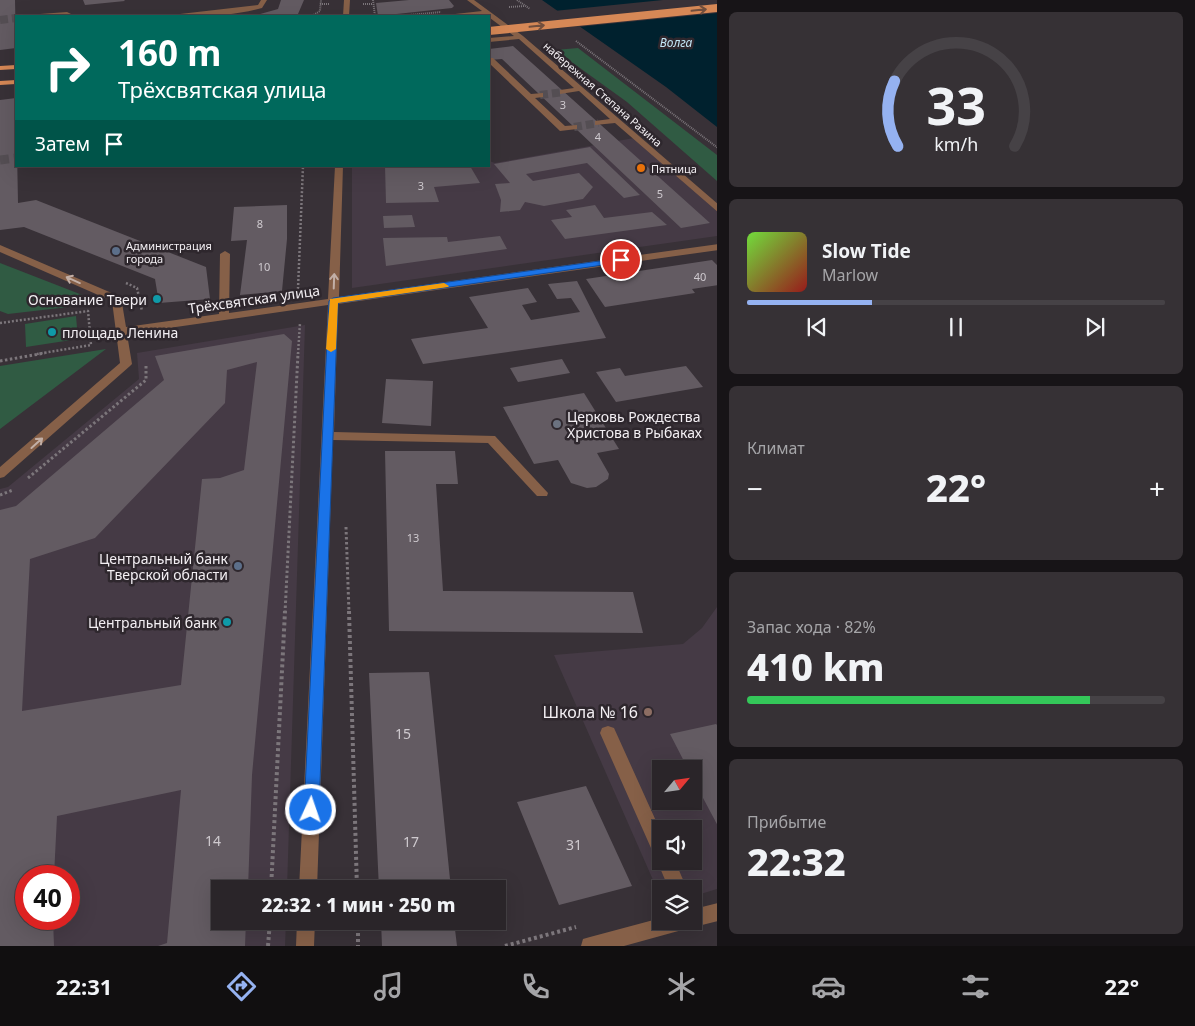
<!DOCTYPE html>
<html lang="ru">
<head>
<meta charset="utf-8">
<style>
  body { margin:0; font-family:"Noto Sans",sans-serif; background:#363135; color:#f1f3f6; height:100vh; display:flex; flex-direction:column; font-size:19px; white-space:nowrap }
  * { box-sizing:border-box; margin:0 }
  p { font-size:16px; color:#a5a5a8 }
  .icon { flex:none; width:28px; height:28px; fill:none; stroke:currentColor; stroke-width:2; stroke-linecap:round; stroke-linejoin:round }
  .map { position:relative; flex:1; overflow:hidden }
  .sheet { display:flex; flex-direction:column; gap:12px; padding:12px; background:#171417; width:478px }
  .sheet>* { flex:none }
  .hud { position:absolute; left:15px; top:15px; width:475px; height:152px; border-radius:0px; box-shadow:0 5px 20px #0002,0 0 0 1px #464246; background:#00695c; color:#fff; overflow:hidden }
  .needle { width:32px; rotate:61deg }
  .buttons { position:absolute; left:652px; top:760px; display:grid; gap:10px }
  .buttons a { display:grid; place-items:center; width:50px; height:50px; border-radius:0px; background:#2a2529; box-shadow:0 5px 20px #0002,0 0 0 1px #464246; font-size:25px }
  .speed { position:absolute; left:15px; top:865px; display:flex; gap:10px; font-size:25px; font-weight:700; text-align:center }
  .speed>* { display:grid; place-content:center; width:65px; height:65px; border-radius:50%; background:#2a2529; box-shadow:0 5px 20px #0002,0 0 0 1px #464246; line-height:1 }
  .speed .limit { border:8px solid #d22; background:#fff; color:#111 }
  .pin { position:absolute; display:grid; place-items:center; width:42px; height:42px; color:#fff; margin:-21px; border:2px solid #fff; border-radius:50%; box-shadow:0 1px 5px #0007 }
  .me { position:absolute; width:55px; margin:-28px; rotate:3deg; stroke-linejoin:round; filter:drop-shadow(0 0 4px #0008) }
  .turn { display:flex; align-items:center; gap:18px; height:105px; padding:0 20px; font-size:22px }
  .turn .icon { width:65px; height:65px; stroke-width:2.5 }
  .turn b { display:block; font-size:35px; line-height:42px }
  .then { display:flex; align-items:center; height:48px; padding:0 20px; background:#0003; gap:10px; font-size:19px }
  .big { font-size:38px; font-weight:800; line-height:1.1 }
  .sheet .card { flex:1; display:flex; flex-direction:column; justify-content:center; gap:8px; min-width:0; padding:0 18px; border-radius:8px; background:#363135 }
  .sheet .dial { align-items:center; gap:0 }
  .dial svg { height:130px; overflow:visible; fill:none; stroke:#464246; stroke-width:7; stroke-linecap:round; text-anchor:middle }
  .dial text { fill:#f1f3f6; stroke:none }
  .song { display:flex; align-items:center; gap:15px }
  .cover { width:60px; height:60px; border-radius:8px; background:linear-gradient(135deg,hsl(100 70% 55%),hsl(0 70% 35%)) }
  .played { height:5px; border-radius:2px; background:linear-gradient(90deg,#95b2f1 30%,#464246 30%) }
  .keys { display:flex; justify-content:space-around; direction:ltr }
  .heat { display:flex; justify-content:space-between; align-items:center; font-size:28px; direction:ltr }
  .charge { height:8px; border-radius:4px; background:linear-gradient(90deg,#34c759 82%,#464246 0) }
  .trip { position:absolute; left:211px; top:880px; width:295px; height:50px; border-radius:0px; background:#2a2529; box-shadow:0 5px 20px #0002,0 0 0 1px #464246; font-weight:800; line-height:50px; text-align:center }
  .dock { display:flex; height:80px; justify-content:space-around; align-items:center; background:#110f10; color:#a5a5a8 }
  .dock .icon { width:35px; height:35px }
  .dock .active { color:#95b2f1 }
  .dock b { font-size:22px; color:#f1f3f6 }
  main { display:flex; flex:1; min-height:0 }
  .map>svg:first-child { display:block }
  .built { fill:#453a45; fill-rule:evenodd }
  .green { fill:#305b43 }
  .water { fill:#00212e }
  .pier { fill:#383137 }
  .building { fill:#635b62; fill-rule:evenodd }
  .lines { fill:none; stroke-linecap:round; stroke-linejoin:round }
  .minor-tunnel-far1 { stroke:#544e53; stroke-width:8; stroke-dasharray:8 4; stroke-linecap:butt }
  .minor-tunnel { stroke:#544e53; stroke-width:9; stroke-dasharray:9 5; stroke-linecap:butt }
  .path-far3 { stroke:#7c767b; stroke-width:2; stroke-dasharray:1 1; stroke-linecap:butt }
  .path-far2 { stroke:#7c767b; stroke-width:2.5; stroke-dasharray:2 2; stroke-linecap:butt }
  .path-far1 { stroke:#7c767b; stroke-width:3; stroke-dasharray:2.5 2.5; stroke-linecap:butt }
  .path { stroke:#7c767b; stroke-width:4; stroke-dasharray:3 3; stroke-linecap:butt }
  .minor { fill:#866048; fill-rule:evenodd }
  .major { fill:#d68856; fill-rule:evenodd }
  .major-bridge { stroke:#d68856; stroke-width:8 }
  .oneway { stroke:#714e3d }
  .oneway2 { stroke:#c2afa6 }
  .route { fill:#1a73e8; stroke:#114b97 }
  .slow { fill:#f59e0b }
  .food-dot { fill:#e8710a; stroke:#2e272d; stroke-width:2 }
  .service-dot { fill:#5c6f8a; stroke:#2e272d; stroke-width:2 }
  .culture-dot { fill:#0f9aa8; stroke:#2e272d; stroke-width:2 }
  .worship-dot { fill:#6b7280; stroke:#2e272d; stroke-width:2 }
  .education-dot { fill:#8d6e63; stroke:#2e272d; stroke-width:2 }
  .labels { text-anchor:middle; dominant-baseline:central; stroke-width:5; stroke-linejoin:round; paint-order:stroke }
  .far-street-label { font-size:11px; fill:#f3eff3; stroke:#2e272d }
  .number-label { font-size:11px; fill:#cfcacf }
  .far-poi-label { font-size:11px; fill:#f3eff3; stroke:#2e272d; text-anchor:start }
  .far-water-label { font-size:12px; font-style:italic; fill:#c2e5f5; stroke:#2e272d }
  .poi-label { font-size:14px; fill:#f3eff3; stroke:#2e272d; text-anchor:end }
  .street-label { font-size:14px; fill:#f3eff3; stroke:#2e272d }
  .near-number-label { font-size:14px; fill:#cfcacf }
  .near-poi-label { font-size:16px; fill:#f3eff3; stroke:#2e272d; text-anchor:end }
</style>
</head>
<body>
<main>
<div class="map">
<svg width="718" height="946" viewBox="0 0 718 946">
  <rect width="100%" height="100%" fill="#383137"/>
  <path class="built" d="M634,138L717,209V236L352,288V166H489V161L495,163Z
    M305,325L287,889H220V921H286L285,946H0V489L8,487L139,379L137,353ZM26,876H69V919H26Z
    M717,607V889L694,896V889H661V898L554,655L683,644L702,628ZM661,769H694V801H661ZM661,829H694V861H661Z"/>
  <path class="green" d="M578,48L717,155V181L627,102L555,50Z
    M0,263L103,303L8,314L0,311Z
    M76,316L78,339L26,347L25,324Z
    M106,349L0,429V366Z"/>
  <path class="water" d="M542,0H717V127L666,87Z"/>
  <path class="pier" d="M663,0H717V13L577,27L554,11Z"/>
  <path class="building" d="M0,0H15L16,48L0,50Z
    M83,0H124L125,1L85,5Z
    M281,0H304L298,14L291,16H253L278,9Z
    M409,0H449L454,6L452,8L378,16L376,3Z
    M513,46L710,223L681,228L502,59L489,60V49Z
    M16,98L18,203L36,200L206,267L210,299L159,303L155,279L24,227L0,230V100Z
    M590,147L640,195L624,198L587,163L526,174L533,181L579,173L593,187L583,199L544,206L525,202L520,210L500,212L501,200L495,184L510,183L494,164Z
    M385,166H470L480,183L434,187L439,202L386,203Z
    M287,205V239L282,291L240,295L247,240L231,241L234,207Z
    M595,205L604,218L652,212L667,225L565,239L551,220L572,217L566,210Z
    M412,215L415,227L384,228L383,216Z
    M500,236L507,249L386,266L383,238L447,237L448,242Z
    M712,260L718,266V285L692,289L695,293L605,307L586,279Z
    M577,281L606,338L423,364L411,339L488,328L469,297L528,288L537,302L522,305L531,320L580,312L571,298L557,299L548,284Z
    M284,334L292,341L252,775L248,889H220V921H246L245,946H158L167,943L181,790L57,816L54,876H26V919H53L54,946H0V510L16,506L164,380L155,356ZM257,362L244,470L220,478L202,479L181,685L22,711L30,559L95,538L225,403L227,370Z
    M562,359L570,373L518,382L510,368Z
    M686,366L703,387L616,402L596,372L620,368L625,376Z
    M386,379L433,381L431,426L382,423Z
    M584,393L619,449L597,453L609,474L608,479L596,487L587,488L571,483L558,460L534,464L503,407Z
    M385,451H455L458,484H436L443,591L633,592L643,633L389,631Z
    M429,672L451,889H379L369,673Z
    M716,724L718,726V826L694,781V769H688L670,734Z
    M586,786L632,886L559,905L517,802Z
    M381,921H454L457,946H382Z"/>
  <g class="lines">
    <path class="minor-tunnel-far1" d="M0,20L16,18
      M540,95L563,92
      M574,127L598,123"/>
    <path class="minor-tunnel" d="M0,160L16,158"/>
    <path class="path-far3" d="M373,0L375,16
      M517,0L530,9
      M320,4H330
      M363,4H373
      M509,7L525,6
      M312,16L320,11L321,0
      M399,16L441,12
      M576,41L718,148"/>
    <path class="path-far2" d="M126,283L137,288L142,311
      M298,289L303,166
      M0,323L88,311L91,345L37,354
      M298,354L300,323"/>
    <path class="path-far1" d="M0,361L45,353
      M28,478L146,380V365
      M0,495L13,490
      M346,527L349,613
      M285,613L298,353"/>
    <path class="path" d="M349,611L357,889
      M271,889L285,611
      M358,921V946
      M268,946L270,921
      M505,946L576,927"/>
    <path class="minor" d="M261,0H267L262,8C235,15 204,18 177,16L180,14L258,5Z
      M344,0H350L349,16H343Z
      M467,0H474L523,36L718,204V212L615,123L595,125V121L610,119L579,91L560,94V90L574,88L519,39L489,42V38L514,36L486,15L452,16L455,14L482,11Z
      M67,12L75,16H37L40,14Z
      M489,58H493L531,94L543,93V97L535,98L565,126L577,125V129L560,131L489,63Z
      M335,166H343L339,297L718,244V250L338,304L334,432L495,436L548,493L547,496H537L488,443L333,440L317,889H299L328,305L127,334L132,364L130,366L4,477L0,478V467L120,363L112,301L0,252V245L121,297L126,327L219,314L220,254L225,251L230,254L229,313L328,299Z
      M608,726L614,728L661,832V861H675L687,889H669L657,861L658,858L655,857L600,733L602,728Z
      M718,903V921L694,927L689,925L682,930L624,946H581L583,939L590,937L661,918V921H694V909Z
      M297,921H315L314,946H296Z"/>
    <path class="major" d="M16,65V69L0,70V66Z
      M16,80V84L0,85V81Z"/>
    <path class="major-bridge" d="M489,31L718,8"/>
  </g>
  <defs><path id="oneway-shaft" d="M-6 0H5M1.5-3L5.5 0L1.5 3" fill="none" stroke-width="1.6" stroke-linecap="round" stroke-linejoin="round" transform="scale(1.25)"/></defs>
  <g class="oneway">
    <use href="#oneway-shaft" transform="translate(699 10) rotate(-6)"/>
    <use href="#oneway-shaft" transform="translate(537 26) rotate(-6)"/>
  </g>
  <g class="oneway2">
    <use href="#oneway-shaft" transform="translate(73 280) rotate(-156)"/>
    <use href="#oneway-shaft" transform="translate(334 281) rotate(-88)"/>
    <use href="#oneway-shaft" transform="translate(37 443) rotate(-42)"/>
  </g>
  <path class="route" d="M621,258H624V262L338,303L319,810L317,815L311,817L306,815L304,810L329,301L333,298Z"/>
  <path class="slow" d="M444,283L449,286L448,287L338,303L336,349L331,352L326,349L330,299Z"/>
  <circle class="food-dot" cx="641" cy="168" r="5"/>
  <g class="service-dot">
    <circle cx="116" cy="251" r="5"/>
    <circle cx="238" cy="566" r="5"/>
  </g>
  <g class="culture-dot">
    <circle cx="157" cy="299" r="5"/>
    <circle cx="52" cy="332" r="5"/>
    <circle cx="227" cy="622" r="5"/>
  </g>
  <circle class="worship-dot" cx="557" cy="424" r="5"/>
  <circle class="education-dot" cx="648" cy="712" r="5"/>
  <g class="labels">
    <g class="far-street-label">
      <text transform="translate(603 94) rotate(41)">набережная Степана Разина</text>
    </g>
    <g class="number-label">
      <text x="563" y="104">3</text>
      <text x="598" y="136">4</text>
      <text x="421" y="185">3</text>
      <text x="660" y="193">5</text>
      <text x="260" y="223">8</text>
      <text x="264" y="266">10</text>
      <text x="700" y="276">40</text>
      <text x="413" y="537">13</text>
    </g>
    <g class="far-poi-label">
      <text x="651" y="168">Пятница</text>
      <text x="126" y="245">Администрация<tspan x="126" dy="13">города</tspan></text>
    </g>
    <g class="far-water-label">
      <text x="676" y="42">Волга</text>
    </g>
    <g class="poi-label">
      <text x="147" y="299">Основание Твери</text>
      <text x="62" y="332" text-anchor="start">площадь Ленина</text>
      <text x="567" y="416" text-anchor="start">Церковь Рождества<tspan x="567" dy="16">Христова в Рыбаках</tspan></text>
      <text x="228" y="558">Центральный банк<tspan x="228" dy="16">Тверской области</tspan></text>
      <text x="217" y="622">Центральный банк</text>
    </g>
    <g class="street-label">
      <text transform="translate(254 299) rotate(-8)">Трёхсвятская улица</text>
    </g>
    <g class="near-number-label">
      <text x="403" y="733">15</text>
      <text x="213" y="840">14</text>
      <text x="411" y="841">17</text>
      <text x="574" y="844">31</text>
    </g>
    <g class="near-poi-label">
      <text x="638" y="712">Школа № 16</text>
    </g>
  </g>
</svg>
<div class="buttons">
<a><svg class="needle" viewBox="-14 -14 28 28"><path d="M0-13l5 13h-10z" fill="#e53935"/><path d="M0 13l5-13h-10z" fill="#a5a5a8"/></svg></a>
<a><svg class="icon" aria-label="sound" viewBox="0 0 24 24"><path d="M4 9h4l5-4v14l-5-4H4zM17 9q2 3 0 6"/></svg></a>
<a><svg class="icon" aria-label="layers" viewBox="0 0 24 24"><path d="M12 4l9 5-9 5-9-5zM3 14l9 5 9-5"/></svg></a>
</div>
<div class="speed"><div class="limit">40</div></div>
<div class="pin" style="left:621px;top:260px;background:#d93025"><svg class="icon" aria-label="arrive" viewBox="0 0 24 24"><path d="M6 21V4h12l-3 4 3 4H6"/></svg></div>
<svg class="me" style="left:311px;top:810px" viewBox="-20 -20 40 40"><circle r="17" fill="#1a73e8" stroke="#fff" stroke-width="3"/><path d="M0-11L8 9 0 5-8 9z" fill="#fff"/></svg>
<div class="trip">22:32 · 1 мин · 250 m</div>
<div class="hud">
<div class="turn"><svg class="icon" aria-label="right" viewBox="0 0 24 24"><path d="M7 20v-9h11M14 6l5 5-5 5"/></svg><div><b>160 m</b>Трёхсвятская улица</div></div>
<div class="then">Затем<svg class="icon" aria-label="arrive" viewBox="0 0 24 24"><path d="M6 21V4h12l-3 4 3 4H6"/></svg></div>
</div>
</div>
<section class="sheet">
<div class="card dial"><svg viewBox="0 0 100 80">
<path d="M14 69A42 42 0 1 1 86 69"/>
<path d="M14 69A42 42 0 0 1 12 29" stroke="#95b2f1"/>
<text x="50" y="56" font-size="32" font-weight="700">33</text>
<text x="50" y="72" font-size="11">km/h</text>
</svg></div>
<div class="card">
<div class="song"><i class="cover"></i><div><b>Slow Tide</b><p>Marlow</p></div></div>
<div class="played"></div>
<div class="keys"><svg class="icon" aria-label="previous" viewBox="0 0 24 24"><path d="M18 5L8 12l10 7zM5 5v14"/></svg><svg class="icon" aria-label="pause" viewBox="0 0 24 24"><path d="M8 5v14M16 5v14"/></svg><svg class="icon" aria-label="next" viewBox="0 0 24 24"><path d="M6 5l10 7-10 7zM19 5v14"/></svg></div>
</div>
<div class="card"><p>Климат</p>
<div class="heat"><a>−</a><b class="big">22°</b><a>+</a></div>
</div>
<div class="card"><p>Запас хода · 82%</p><b class="big">410 km</b><div class="charge"></div></div>
<div class="card"><p>Прибытие</p><b class="big">22:32</b></div>
</section>
</main>
<nav class="dock">
<b>22:31</b>
<svg class="icon active" aria-label="directions" viewBox="0 0 24 24"><path d="M12 3l9 9-9 9-9-9zM9 14v-3h6M13 9l2 2-2 2"/></svg>
<svg class="icon" aria-label="music" viewBox="0 0 24 24"><path d="M9 18V5l10-2v13"/><circle cx="6" cy="18" r="3"/><circle cx="16" cy="16" r="3"/></svg>
<svg class="icon" aria-label="phone" viewBox="0 0 24 24"><path d="M5 4h4l2 5-3 2q2 4 5 5l2-3 5 2v4C11 20 4 13 5 4z"/></svg>
<svg class="icon" aria-label="climate" viewBox="0 0 24 24"><path d="M12 3v18M4 7l16 10M4 17L20 7"/></svg>
<svg class="icon" aria-label="car" viewBox="0 0 24 24"><path d="M5 17H2v-5l4-1 3-4h7l3 4 3 1v5h-3M9 17h6M6 11h13"/><circle cx="7" cy="17" r="2"/><circle cx="17" cy="17" r="2"/></svg>
<svg class="icon" aria-label="filters" viewBox="0 0 24 24"><path d="M4 7h16M4 17h16"/><circle cx="9" cy="7" r="2"/><circle cx="15" cy="17" r="2"/></svg>
<b>22°</b>
</nav>
</body>
</html>
